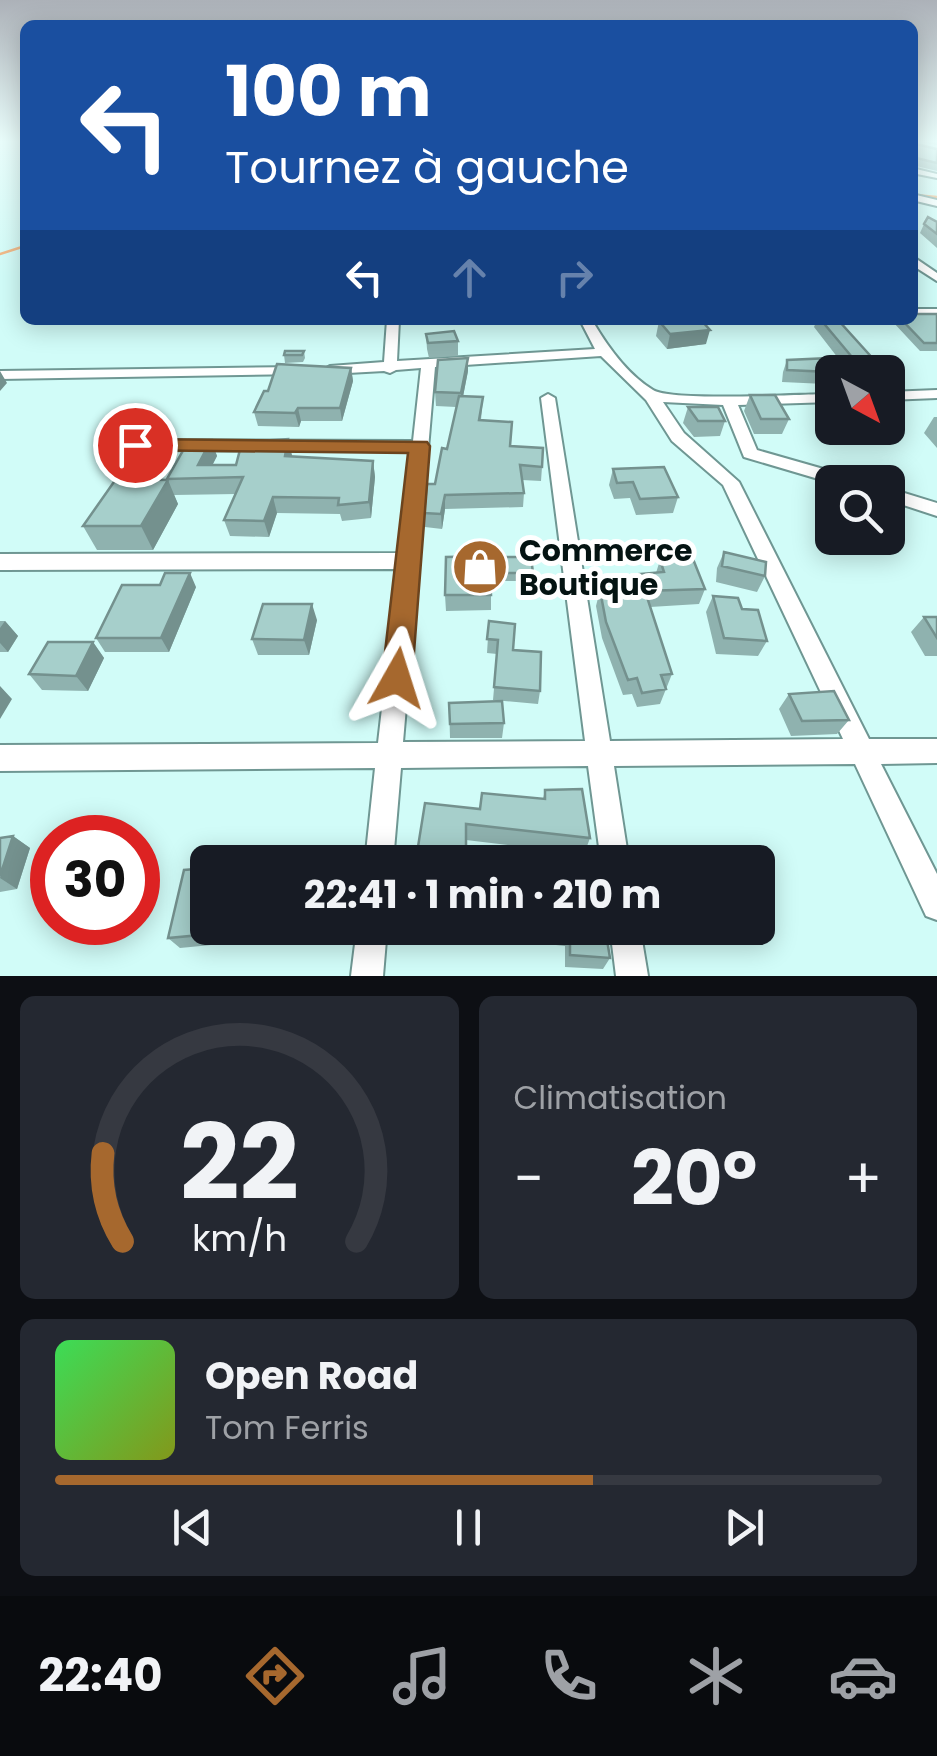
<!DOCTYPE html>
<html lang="fr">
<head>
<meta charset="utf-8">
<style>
  body { margin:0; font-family:Poppins,sans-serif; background:#242831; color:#f1f3f6; height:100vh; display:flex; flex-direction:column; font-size:38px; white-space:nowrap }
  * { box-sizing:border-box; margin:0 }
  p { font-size:32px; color:#9ea1a6 }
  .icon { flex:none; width:55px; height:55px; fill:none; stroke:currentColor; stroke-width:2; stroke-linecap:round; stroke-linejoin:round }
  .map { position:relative; height:976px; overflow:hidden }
  .drawer { display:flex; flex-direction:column; gap:20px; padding:20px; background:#0d0f14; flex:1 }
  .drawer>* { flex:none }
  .hud { position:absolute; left:20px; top:20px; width:898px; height:305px; border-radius:15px; box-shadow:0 5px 25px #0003; background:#1a4fa0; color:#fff; overflow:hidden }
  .needle { width:65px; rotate:139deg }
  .buttons { position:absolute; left:815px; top:355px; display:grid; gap:20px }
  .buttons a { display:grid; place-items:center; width:90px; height:90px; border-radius:15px; background:#171b24; box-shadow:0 5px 25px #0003; font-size:50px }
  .speed { position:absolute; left:30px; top:815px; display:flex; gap:20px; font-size:50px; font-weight:700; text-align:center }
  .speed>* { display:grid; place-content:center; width:130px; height:130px; border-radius:50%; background:#171b24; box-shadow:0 5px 25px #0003; line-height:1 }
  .speed .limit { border:15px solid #d22; background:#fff; color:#111 }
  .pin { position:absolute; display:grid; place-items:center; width:85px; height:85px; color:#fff; margin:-42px; border:5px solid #fff; border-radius:50%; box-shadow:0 2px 10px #0007 }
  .me { position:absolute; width:110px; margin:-55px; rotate:6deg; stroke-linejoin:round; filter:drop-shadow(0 0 8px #0008) }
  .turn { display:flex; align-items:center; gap:35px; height:210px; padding:0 40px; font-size:45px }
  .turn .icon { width:130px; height:130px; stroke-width:2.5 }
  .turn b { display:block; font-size:70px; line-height:85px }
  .lanes { display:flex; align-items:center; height:95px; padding:0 40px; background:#0003; justify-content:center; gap:50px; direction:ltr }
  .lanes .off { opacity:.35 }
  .big { font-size:75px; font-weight:700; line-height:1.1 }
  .drawer .widget { flex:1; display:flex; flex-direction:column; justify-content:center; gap:15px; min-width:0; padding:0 35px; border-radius:15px; background:#242831 }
  .drawer .dial { align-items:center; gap:0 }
  .dial svg { height:260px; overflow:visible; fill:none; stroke:#363941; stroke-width:7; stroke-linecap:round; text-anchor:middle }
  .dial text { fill:#f1f3f6; stroke:none }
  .song { display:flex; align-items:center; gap:30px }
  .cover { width:120px; height:120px; border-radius:15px; background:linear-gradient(135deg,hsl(130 70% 55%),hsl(70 70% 35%)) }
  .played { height:10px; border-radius:5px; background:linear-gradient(90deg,#a6682e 65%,#363941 65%) }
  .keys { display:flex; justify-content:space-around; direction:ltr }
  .heat { display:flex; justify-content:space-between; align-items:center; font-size:55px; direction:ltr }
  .drawer .tiles { flex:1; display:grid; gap:20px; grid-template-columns:1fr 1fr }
  .widget:last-child { grid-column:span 2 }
  .trip { position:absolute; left:190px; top:845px; width:585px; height:100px; border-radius:15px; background:#171b24; box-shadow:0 5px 25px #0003; font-weight:700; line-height:100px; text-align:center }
  .dock { display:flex; height:160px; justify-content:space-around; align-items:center; background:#090b0e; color:#9ea1a6 }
  .dock .icon { width:70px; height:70px }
  .dock .current { color:#a6682e }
  .dock b { font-size:45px; color:#f1f3f6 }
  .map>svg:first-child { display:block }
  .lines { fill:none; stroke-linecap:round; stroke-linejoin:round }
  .stream { stroke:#f2ac71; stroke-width:2.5 }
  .street-casing { stroke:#6f9793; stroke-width:4 }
  .street { fill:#fff; fill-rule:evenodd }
  .wall { fill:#8fb2af; fill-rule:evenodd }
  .shaded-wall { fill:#74918e }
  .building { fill:#a6cfcb; stroke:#74918e; stroke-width:2.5 }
  .route { fill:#a6682e; stroke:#6c441e; stroke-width:2.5 }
  .labels { text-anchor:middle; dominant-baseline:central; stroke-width:10; stroke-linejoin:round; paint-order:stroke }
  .poi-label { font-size:30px; font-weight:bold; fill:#041312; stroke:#fff; text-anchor:start }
</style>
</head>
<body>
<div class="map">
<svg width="937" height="976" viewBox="0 0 937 976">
  <rect width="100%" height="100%" fill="#d1fcf8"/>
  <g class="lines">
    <path class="stream" d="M915,195L937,197
      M0,254L25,246"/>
    <g class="street-casing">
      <path id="street" d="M912,168L937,174V178L912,173Z
        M912,194L937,200V206L912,200Z
        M912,256L937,273V281L912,265Z
        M912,309H937V317H912Z
        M387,320H399L397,361L595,349L580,320H592C607,346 627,374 653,390C672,402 802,394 832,394V402L738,405L757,450L855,478L857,482L832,483L744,457L723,405L663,402L684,433L739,482L869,739H937V763L881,764L937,874V920L926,916L855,764L614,766L629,862H601L588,766L401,768L393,862H365L375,768L0,771V745L378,743L398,569L0,570V554L400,553L411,451L135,450L127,445L135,440L413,441L421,368L396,370L390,373L384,371L330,374L323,370L330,366L384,362ZM601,356L646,400L672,441L723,485L843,739L610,741L555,398L548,394L541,398L585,741L403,742L435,367Z
        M299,367L304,368V374L0,379V371Z
        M937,390V398L888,400V392Z
        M888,488L937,503V516L888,500Z
        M357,928H387L383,976H351Z
        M610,928H640L648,976H616Z"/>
    </g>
    <use href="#street" class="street"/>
  </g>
  <path class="wall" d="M918,141H937V145Z
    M912,143L937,149V171L912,165Z
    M937,222V248L920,233L924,224Z
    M937,314V351H920L892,321L912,320Z
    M817,320H838L885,372H832V391L828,390L825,384L782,382L783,372L787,360L838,358L814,327Z
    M659,321L706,344L667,349L656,336Z
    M426,334L458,341V356L429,358L427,349Z
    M304,351L305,358L303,362L285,363L284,355Z
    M351,368L353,381L342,421H301L299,427L258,426L254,412L268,391Z
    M468,371L463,396L483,397L481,420L511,447L542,467L541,481L522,480L524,493L523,507L445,509L442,529L425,527L424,513L447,449L456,407L436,406L435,392Z
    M750,395L789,419L782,434H754L744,411Z
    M688,407L725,421L720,436L694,437L683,423Z
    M934,417H937V448L924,433Z
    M211,440L217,456L212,465H236L292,455V457L373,461L375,477L371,518L342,521L340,514L277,513L269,537L230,536L224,520L236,494L174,495L178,504L153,550H97L83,526L168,480L167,479Z
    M613,469L678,497L673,513L636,515L630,498L614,499L609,485Z
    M724,552L765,576L757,592L716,582L717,568Z
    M502,557L533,573L532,581H502Z
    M660,560L705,589L699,604L650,607L672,674L660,704L637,707L632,694L623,695L602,638L596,606L600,590H635L639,574L656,573Z
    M160,585L196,587L169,652H105L96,638Z
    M445,595H491V610L446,611Z
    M713,596L742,609L767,641L758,656L716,654L706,612Z
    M924,617H937V656H925L911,632Z
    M317,620L309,655H258L252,639Z
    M0,621H5L18,636L8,652H0Z
    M489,621L513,650L540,691L538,704L493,700L497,654L487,653Z
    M93,642L104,658L88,691L42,690L29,674Z
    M789,694L849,720L837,734L791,736L779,709Z
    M449,703L504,723L502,738H450Z
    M545,790L590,838L586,849L593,862L417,853L480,809L543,799ZM466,840L560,851L466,855Z
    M13,836L30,848L17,889L0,892V838Z
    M138,863L157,873L148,918L138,920Z
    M77,922H121L85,928Z
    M244,928L242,942L180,948L168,938Z
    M412,928H605L610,958L603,969L565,967V946L483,937L484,928L412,929Z"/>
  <path class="shaded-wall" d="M710,330L706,344L667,349L670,334Z
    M468,358V371L461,407V393Z
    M351,368L353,381L342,421L340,408Z
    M0,371L7,383L0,391Z
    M298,408L301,421L299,427L295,413Z
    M288,439L292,455L289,472L285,456Z
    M211,440L217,456L206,478L198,465Z
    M373,461L375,477L371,518L369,502Z
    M168,480L178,504L153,550L141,526Z
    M445,495V509L442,529L441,514Z
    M273,497L277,513L269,537L264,521Z
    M190,573L196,587L169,652L161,638Z
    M312,604L317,620L309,655L304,640Z
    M5,621L18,636L8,652L0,643V628Z
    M93,642L104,658L88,691L76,676Z
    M0,686L12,699L0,719Z
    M13,836L30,848L17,889L0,878Z
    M145,862L157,873L148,918L138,910V895Z
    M233,928H244L242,942L232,932Z"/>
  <path class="building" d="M912,143L937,149V163L912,157Z
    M928,217L937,222V234L924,224Z
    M912,314H937V343H924L902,320H912Z
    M672,320H701L710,330L670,334L659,321Z
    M821,320H838L885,372H832V377L830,372L787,370V360L852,357Z
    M454,331L458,341L428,343L426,334Z
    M285,351H304L302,355H284Z
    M468,358L461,393L435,392L438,360Z
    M277,364L351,368L340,408H298L295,413L254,412L264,391H268Z
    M750,395H775L789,419H761Z
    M459,396L483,397L479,420L512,422L510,446L543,448L542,467L520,465L524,493L445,495L441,514L424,513L427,484H435L442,448L447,449Z
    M688,407H718L725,421H698Z
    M288,439L285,456L373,461L369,502L338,505L339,498L273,497L264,521L224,520L243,477L167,479L189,440H211L198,465H236L242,442Z
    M664,467L678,497L640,499L633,482L617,483L613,469Z
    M116,479L168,480L141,526H83Z
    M724,552L766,562L765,576L722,566Z
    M489,556L491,595H445L446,557Z
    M502,557H531L533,573H503Z
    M693,559L705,589L645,591L672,674L661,675L666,689L642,693L637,678L628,680L606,622L600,590H644L639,574L664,572L660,560Z
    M165,573H190L161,638H96L122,585H160Z
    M713,596L738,598L742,609L758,610L767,641L724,638Z
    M263,604H312L304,640L252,639Z
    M924,617H937V638Z
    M489,621L515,624L513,650L541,652L540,691L494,687L498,640L487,639Z
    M48,642H93L76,676L29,674Z
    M834,691L849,720L802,721L789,694Z
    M502,701L504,723L450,724L449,703Z
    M582,789L590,838L466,824V855L590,849L593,862H411L412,853H417L425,803L480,809L482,793L545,799V790Z
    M13,836L0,876V838Z
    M145,862L138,895V863Z
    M208,868V928H233L232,932L168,938L184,870Z
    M510,928H605L610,958L570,955V934Z"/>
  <linearGradient id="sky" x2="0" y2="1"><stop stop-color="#acb1b8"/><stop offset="0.51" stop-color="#eafefc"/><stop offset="1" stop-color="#eafefc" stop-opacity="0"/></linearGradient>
  <rect width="937" height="277" fill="url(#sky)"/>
  <path class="route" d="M135,439L427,442L430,446L412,678L408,687L397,691L386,687L382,678L408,453L127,450L124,445L127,441Z"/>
  <defs>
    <g id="shop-disc" transform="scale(2.875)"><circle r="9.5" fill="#a6682e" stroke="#fff"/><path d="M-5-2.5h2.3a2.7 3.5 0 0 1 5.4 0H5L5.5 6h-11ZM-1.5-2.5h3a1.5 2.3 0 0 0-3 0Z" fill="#fff"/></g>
  </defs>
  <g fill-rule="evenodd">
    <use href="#shop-disc" x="480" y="567"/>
  </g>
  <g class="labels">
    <g class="poi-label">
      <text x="519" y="550">Commerce<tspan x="519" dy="34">Boutique</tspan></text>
    </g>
  </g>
</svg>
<div class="buttons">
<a><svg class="needle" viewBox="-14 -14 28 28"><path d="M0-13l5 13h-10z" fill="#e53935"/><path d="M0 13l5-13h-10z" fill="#9ea1a6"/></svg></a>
<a><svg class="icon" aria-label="search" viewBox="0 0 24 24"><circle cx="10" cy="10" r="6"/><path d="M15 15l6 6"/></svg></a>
</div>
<div class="speed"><div class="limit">30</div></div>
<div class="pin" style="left:135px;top:445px;background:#d93025"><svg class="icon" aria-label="arrive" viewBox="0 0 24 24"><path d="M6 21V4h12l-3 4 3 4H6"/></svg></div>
<svg class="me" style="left:397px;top:678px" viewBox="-20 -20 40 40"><path d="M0-17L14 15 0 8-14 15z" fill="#a6682e" stroke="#fff" stroke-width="4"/></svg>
<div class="trip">22:41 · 1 min · 210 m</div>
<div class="hud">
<div class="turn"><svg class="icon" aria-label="left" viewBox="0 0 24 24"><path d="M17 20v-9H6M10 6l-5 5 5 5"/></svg><div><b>100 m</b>Tournez à gauche</div></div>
<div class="lanes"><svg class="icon" aria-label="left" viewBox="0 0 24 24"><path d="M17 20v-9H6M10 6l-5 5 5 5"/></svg><svg class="icon off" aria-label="ahead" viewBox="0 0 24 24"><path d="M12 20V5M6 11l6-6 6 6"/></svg><svg class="icon off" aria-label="right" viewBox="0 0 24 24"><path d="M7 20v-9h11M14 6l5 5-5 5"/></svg></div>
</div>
</div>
<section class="drawer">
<div class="tiles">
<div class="widget dial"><svg viewBox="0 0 100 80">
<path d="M14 69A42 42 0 1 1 86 69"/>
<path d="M14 69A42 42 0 0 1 8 42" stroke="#a6682e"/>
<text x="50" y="56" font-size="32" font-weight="700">22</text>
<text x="50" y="72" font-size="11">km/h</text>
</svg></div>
<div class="widget"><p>Climatisation</p>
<div class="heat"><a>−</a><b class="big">20°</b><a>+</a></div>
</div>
<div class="widget">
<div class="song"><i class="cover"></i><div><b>Open Road</b><p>Tom Ferris</p></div></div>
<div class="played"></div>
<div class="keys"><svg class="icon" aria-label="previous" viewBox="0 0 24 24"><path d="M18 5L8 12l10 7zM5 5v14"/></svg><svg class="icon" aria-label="pause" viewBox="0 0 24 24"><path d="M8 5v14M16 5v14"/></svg><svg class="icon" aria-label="next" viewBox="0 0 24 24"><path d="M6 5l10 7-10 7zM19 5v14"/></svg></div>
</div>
</div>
</section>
<nav class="dock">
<b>22:40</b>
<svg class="icon current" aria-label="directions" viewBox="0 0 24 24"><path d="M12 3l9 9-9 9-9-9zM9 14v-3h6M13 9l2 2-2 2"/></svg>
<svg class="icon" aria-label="music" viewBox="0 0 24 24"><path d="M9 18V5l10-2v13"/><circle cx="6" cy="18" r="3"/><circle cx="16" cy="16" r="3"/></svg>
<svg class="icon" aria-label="phone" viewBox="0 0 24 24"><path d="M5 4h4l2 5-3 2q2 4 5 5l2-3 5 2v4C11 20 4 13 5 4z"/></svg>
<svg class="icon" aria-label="climate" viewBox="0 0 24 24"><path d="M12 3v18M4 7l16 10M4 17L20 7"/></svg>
<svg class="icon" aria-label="car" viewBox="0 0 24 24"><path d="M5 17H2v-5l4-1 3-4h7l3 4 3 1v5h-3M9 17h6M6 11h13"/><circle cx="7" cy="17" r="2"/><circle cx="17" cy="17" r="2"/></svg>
</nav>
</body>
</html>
